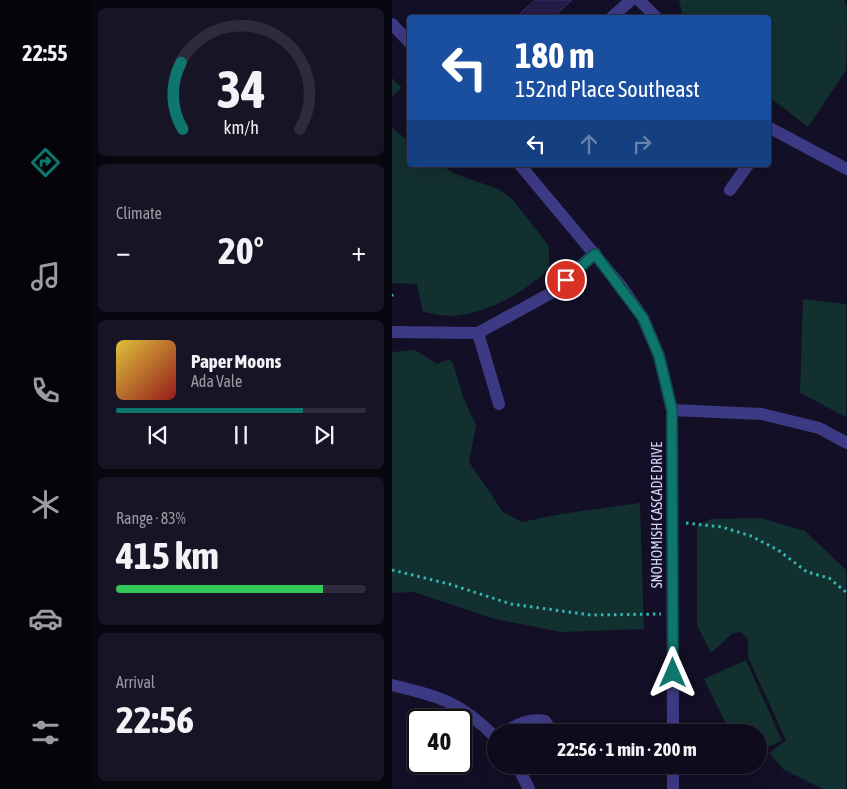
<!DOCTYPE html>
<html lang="en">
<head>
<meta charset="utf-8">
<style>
  body { margin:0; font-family:"Asap Condensed",sans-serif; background:#171425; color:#f1f3f6; height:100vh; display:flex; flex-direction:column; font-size:19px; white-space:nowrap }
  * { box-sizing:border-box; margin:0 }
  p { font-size:16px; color:#9b9ba3 }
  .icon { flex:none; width:28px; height:28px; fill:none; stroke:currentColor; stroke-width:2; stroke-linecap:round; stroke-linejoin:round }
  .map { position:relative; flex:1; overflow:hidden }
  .side { display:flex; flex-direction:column; gap:8px; padding:8px; background:#08060f; width:302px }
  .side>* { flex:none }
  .banner { position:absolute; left:15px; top:15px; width:364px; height:152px; border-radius:5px; box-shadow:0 5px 20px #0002,0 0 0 1px #2e2b3b; background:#1a4fa0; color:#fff; overflow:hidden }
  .speed { position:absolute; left:15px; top:709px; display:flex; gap:10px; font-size:25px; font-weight:700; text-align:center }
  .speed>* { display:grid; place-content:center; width:65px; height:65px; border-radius:50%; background:#0e0b1c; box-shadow:0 5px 20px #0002,0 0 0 1px #2e2b3b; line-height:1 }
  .speed .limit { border:2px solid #111; border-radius:8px; background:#fff; color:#111 }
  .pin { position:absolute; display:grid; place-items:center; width:42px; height:42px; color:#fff; margin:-21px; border:2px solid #fff; border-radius:50%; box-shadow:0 1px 5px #0007 }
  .me { position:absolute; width:55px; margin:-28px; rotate:0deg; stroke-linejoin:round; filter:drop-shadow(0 0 4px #0008) }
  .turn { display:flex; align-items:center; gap:18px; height:105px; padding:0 25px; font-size:22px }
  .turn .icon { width:65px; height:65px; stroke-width:2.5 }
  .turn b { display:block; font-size:35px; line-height:42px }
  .lanes { display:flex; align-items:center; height:48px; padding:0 25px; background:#0003; justify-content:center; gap:25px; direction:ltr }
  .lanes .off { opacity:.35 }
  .big { font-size:38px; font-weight:700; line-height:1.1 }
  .side .widget { flex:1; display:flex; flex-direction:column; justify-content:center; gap:8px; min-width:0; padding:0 18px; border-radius:8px; background:#171425 }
  .side .dial { align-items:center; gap:0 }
  .dial svg { height:130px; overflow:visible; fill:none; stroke:#2e2b3b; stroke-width:7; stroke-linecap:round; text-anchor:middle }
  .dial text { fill:#f1f3f6; stroke:none }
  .song { display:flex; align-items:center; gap:15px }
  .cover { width:60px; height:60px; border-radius:8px; background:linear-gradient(135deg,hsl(50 70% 55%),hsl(0 70% 35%)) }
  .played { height:5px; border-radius:2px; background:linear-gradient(90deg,#0f766e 75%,#2e2b3b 75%) }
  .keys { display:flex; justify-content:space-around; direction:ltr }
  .heat { display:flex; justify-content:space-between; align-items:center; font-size:28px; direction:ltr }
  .charge { height:8px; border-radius:4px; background:linear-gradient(90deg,#34c759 83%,#2e2b3b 0) }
  .trip { position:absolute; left:95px; top:724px; width:280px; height:50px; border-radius:25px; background:#0e0b1c; box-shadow:0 5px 20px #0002,0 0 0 1px #2e2b3b; font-weight:700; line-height:50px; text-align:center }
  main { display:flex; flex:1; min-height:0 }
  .dock { display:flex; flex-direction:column; width:90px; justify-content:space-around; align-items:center; background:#06040b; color:#9b9ba3 }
  .dock .icon { width:35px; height:35px }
  .dock .active { color:#0f766e }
  .dock b { font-size:22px; color:#f1f3f6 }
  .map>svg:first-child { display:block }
  .green { fill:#12302f }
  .building { fill:#241b47; stroke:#3b2d73 }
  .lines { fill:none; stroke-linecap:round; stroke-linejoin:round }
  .path { stroke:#2fb8b0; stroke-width:3; stroke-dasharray:2.5 4; stroke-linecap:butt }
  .minor { stroke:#3d3a85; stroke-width:12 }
  .route-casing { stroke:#0a4d48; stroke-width:12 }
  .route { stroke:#0f766e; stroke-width:9 }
  .labels { text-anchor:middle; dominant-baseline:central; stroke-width:5; stroke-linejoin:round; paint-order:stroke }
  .street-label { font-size:14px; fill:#d9d4ff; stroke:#130f26 }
</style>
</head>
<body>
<main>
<nav class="dock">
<b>22:55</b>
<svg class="icon active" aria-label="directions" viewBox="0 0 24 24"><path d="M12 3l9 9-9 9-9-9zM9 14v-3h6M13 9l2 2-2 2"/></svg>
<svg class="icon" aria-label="music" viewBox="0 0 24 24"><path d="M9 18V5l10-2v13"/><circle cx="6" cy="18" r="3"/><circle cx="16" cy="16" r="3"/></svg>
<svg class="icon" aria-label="phone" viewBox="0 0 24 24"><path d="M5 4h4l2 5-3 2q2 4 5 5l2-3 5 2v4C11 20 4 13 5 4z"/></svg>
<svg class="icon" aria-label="climate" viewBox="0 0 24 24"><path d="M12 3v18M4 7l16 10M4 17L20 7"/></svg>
<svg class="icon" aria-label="car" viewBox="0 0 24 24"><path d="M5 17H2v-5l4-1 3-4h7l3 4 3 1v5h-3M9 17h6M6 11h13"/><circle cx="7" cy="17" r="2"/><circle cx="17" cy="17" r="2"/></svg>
<svg class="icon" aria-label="filters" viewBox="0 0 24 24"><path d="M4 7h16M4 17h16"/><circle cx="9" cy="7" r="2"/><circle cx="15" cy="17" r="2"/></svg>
</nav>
<section class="side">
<div class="widget dial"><svg viewBox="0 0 100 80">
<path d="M14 69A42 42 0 1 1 86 69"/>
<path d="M14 69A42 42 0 0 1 13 28" stroke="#0f766e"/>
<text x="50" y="56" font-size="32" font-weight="700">34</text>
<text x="50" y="72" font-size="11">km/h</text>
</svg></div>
<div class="widget"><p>Climate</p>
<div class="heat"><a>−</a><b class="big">20°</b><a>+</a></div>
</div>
<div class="widget">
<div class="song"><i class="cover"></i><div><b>Paper Moons</b><p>Ada Vale</p></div></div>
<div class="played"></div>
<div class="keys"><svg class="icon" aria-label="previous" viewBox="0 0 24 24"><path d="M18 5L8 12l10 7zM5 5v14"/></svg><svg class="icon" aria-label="pause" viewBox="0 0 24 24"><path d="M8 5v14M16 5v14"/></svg><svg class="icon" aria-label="next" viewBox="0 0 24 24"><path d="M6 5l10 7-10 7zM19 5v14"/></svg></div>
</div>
<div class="widget"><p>Range · 83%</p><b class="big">415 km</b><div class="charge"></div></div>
<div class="widget"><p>Arrival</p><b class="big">22:56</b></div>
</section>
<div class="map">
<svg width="455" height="789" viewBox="0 0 455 789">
  <rect width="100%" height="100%" fill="#130f26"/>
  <path class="green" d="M287,0H452L455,6L454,70L416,127L376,96V18L291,17Z
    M0,78L10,88L0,97Z
    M0,128L17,141L18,165H50L61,173L106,189L121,200L157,246V268C135,292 92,315 58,316C49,316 40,313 31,312L25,284L0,283Z
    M411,299L454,304V417L408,393Z
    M23,350L45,364L57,359L61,363L71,397L84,425L77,462L111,512L130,522L169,514L248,503L252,629L169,632L103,619L22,592L0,593V352Z
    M369,518L413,531L454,570V789H431L391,769L377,753L394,740L356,657V639L349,632L341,633L319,653L305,625V526L319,519Z
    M354,660L390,741L366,751V732H338L312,679Z"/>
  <path class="building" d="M143,0H180L160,18H123Z"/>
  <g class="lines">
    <path class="path" d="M0,294V297
      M294,523L330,527L359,536L386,550L415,572L437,578L455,593
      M0,570L57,584L119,604L199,615L269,614"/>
    <path class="minor" d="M247,0L265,18
      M219,18L239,0
      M0,24L18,43
      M376,127L455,169
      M128,165L229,286L251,318L267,356L280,410L281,732
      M338,190L356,165
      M0,332L86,333L159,293L203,253
      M86,333L107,404
      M280,410L370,414L427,428L455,443
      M0,685C47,696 69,702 104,738
      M114,732C126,723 138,718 153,721L160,732
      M125,765L137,789
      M281,765V789
      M129,773L140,765"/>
  </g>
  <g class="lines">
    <g class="route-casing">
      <path id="route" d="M174,280L203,254L251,318L267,356L280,410L281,673"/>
    </g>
    <use href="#route" class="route"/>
  </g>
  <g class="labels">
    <g class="street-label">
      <text transform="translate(265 515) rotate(-90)">SNOHOMISH CASCADE DRIVE</text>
    </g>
  </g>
</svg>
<div class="speed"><div class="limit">40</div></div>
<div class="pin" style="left:174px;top:280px;background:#d93025"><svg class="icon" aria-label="arrive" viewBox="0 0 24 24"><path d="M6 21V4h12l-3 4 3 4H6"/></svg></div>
<svg class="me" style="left:281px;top:673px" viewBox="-20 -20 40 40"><path d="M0-17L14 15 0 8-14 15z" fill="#0f766e" stroke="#fff" stroke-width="4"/></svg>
<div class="trip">22:56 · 1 min · 200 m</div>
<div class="banner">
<div class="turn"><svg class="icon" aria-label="left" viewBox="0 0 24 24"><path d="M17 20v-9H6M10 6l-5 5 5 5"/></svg><div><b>180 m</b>152nd Place Southeast</div></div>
<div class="lanes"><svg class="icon" aria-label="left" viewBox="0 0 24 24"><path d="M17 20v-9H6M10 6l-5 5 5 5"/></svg><svg class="icon off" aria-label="ahead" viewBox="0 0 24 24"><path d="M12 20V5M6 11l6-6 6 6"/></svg><svg class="icon off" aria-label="right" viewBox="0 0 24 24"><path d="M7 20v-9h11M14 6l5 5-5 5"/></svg></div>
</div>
</div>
</main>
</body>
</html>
